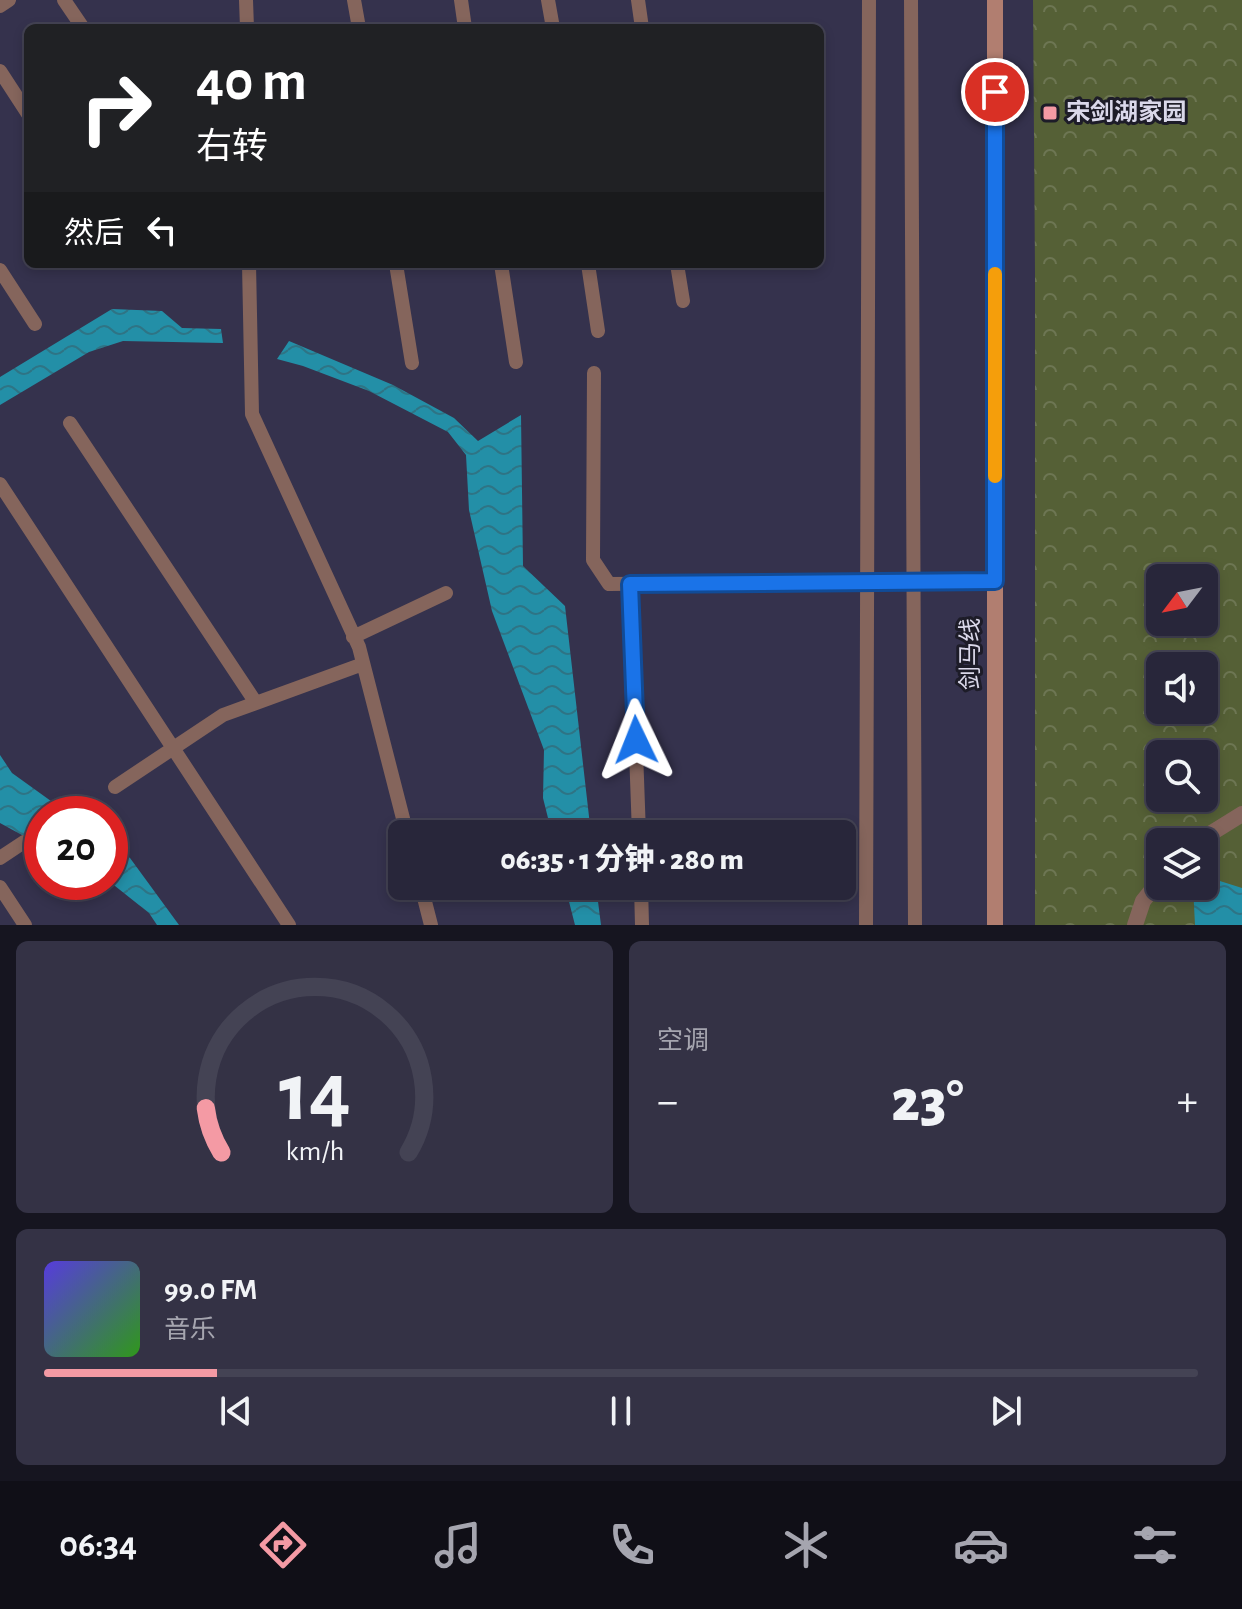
<!DOCTYPE html>
<html lang="zh">
<head>
<meta charset="utf-8">
<style>
  body { margin:0; font-family:"Alegreya Sans","Noto Sans SC",sans-serif; background:#343245; color:#f1f3f6; height:100vh; display:flex; flex-direction:column; font-size:30px; white-space:nowrap }
  * { box-sizing:border-box; margin:0 }
  p { font-size:26px; color:#a5a5af }
  .icon { flex:none; width:44px; height:44px; fill:none; stroke:currentColor; stroke-width:2; stroke-linecap:round; stroke-linejoin:round }
  .map { position:relative; height:925px; overflow:hidden }
  .details { display:flex; flex-direction:column; gap:16px; padding:16px; background:#161520; flex:1 }
  .details>* { flex:none }
  .hud { position:absolute; left:24px; top:24px; width:800px; height:244px; border-radius:12px; box-shadow:0 4px 12px #0003,0 0 0 2px #444354; background:#202124; color:#fff; overflow:hidden }
  .needle { width:52px; rotate:238deg }
  .tools { position:absolute; left:1146px; top:564px; display:grid; gap:16px }
  .tools a { display:grid; place-items:center; width:72px; height:72px; border-radius:12px; background:#28263a; box-shadow:0 4px 12px #0003,0 0 0 2px #444354; font-size:40px }
  .speed { position:absolute; left:24px; top:796px; display:flex; gap:16px; font-size:40px; font-weight:700; text-align:center }
  .speed>* { display:grid; place-content:center; width:104px; height:104px; border-radius:50%; background:#28263a; box-shadow:0 4px 12px #0003,0 0 0 2px #444354; line-height:1 }
  .speed .limit { border:12px solid #d22; background:#fff; color:#111 }
  .pin { position:absolute; display:grid; place-items:center; width:68px; height:68px; color:#fff; margin:-34px; border:4px solid #fff; border-radius:50%; box-shadow:0 2px 8px #0007 }
  .me { position:absolute; width:88px; margin:-44px; rotate:358deg; stroke-linejoin:round; filter:drop-shadow(0 0 6px #0008) }
  .turn { display:flex; align-items:center; gap:28px; height:168px; padding:0 40px; font-size:36px }
  .turn .icon { width:104px; height:104px; stroke-width:2.5 }
  .turn b { display:block; font-size:56px; line-height:68px }
  .then { display:flex; align-items:center; height:76px; padding:0 40px; background:#0003; gap:16px; font-size:30px }
  .big { font-size:60px; font-weight:800; line-height:1.1 }
  .details .tile { flex:1; display:flex; flex-direction:column; justify-content:center; gap:12px; min-width:0; padding:0 28px; border-radius:12px; background:#343245 }
  .details .dial { align-items:center; gap:0 }
  .dial svg { height:208px; overflow:visible; fill:none; stroke:#444354; stroke-width:7; stroke-linecap:round; text-anchor:middle }
  .dial text { fill:#f1f3f6; stroke:none }
  .song { display:flex; align-items:center; gap:24px }
  .cover { width:96px; height:96px; border-radius:12px; background:linear-gradient(135deg,hsl(250 70% 55%),hsl(110 70% 35%)) }
  .played { height:8px; border-radius:4px; background:linear-gradient(90deg,#f49aa4 15%,#444354 15%) }
  .keys { display:flex; justify-content:space-around; direction:ltr }
  .heat { display:flex; justify-content:space-between; align-items:center; font-size:44px; direction:ltr }
  .details .tiles { flex:1; display:grid; gap:16px; grid-template-columns:1fr 1fr }
  .tile:last-child { grid-column:span 2 }
  .trip { position:absolute; left:388px; top:820px; width:468px; height:80px; border-radius:12px; background:#28263a; box-shadow:0 4px 12px #0003,0 0 0 2px #444354; font-weight:800; line-height:80px; text-align:center }
  .dock { display:flex; height:128px; justify-content:space-around; align-items:center; background:#100f17; color:#a5a5af }
  .dock .icon { width:56px; height:56px }
  .dock .active { color:#f49aa4 }
  .dock b { font-size:36px; color:#f1f3f6 }
  .map>svg:first-child { display:block }
  .park { fill:url(#park-crowns); fill-rule:evenodd }
  .water { fill:url(#water-waves) }
  .lines { fill:none; stroke-linecap:round; stroke-linejoin:round }
  .lane { stroke:#85655c; stroke-width:14 }
  .street { stroke:#85655c; stroke-width:16 }
  .secondary { stroke:#b17e70; stroke-width:16 }
  .route-casing { stroke:#114b97; stroke-width:20 }
  .route { stroke:#1a73e8; stroke-width:14 }
  .slow { stroke:#f59e0b; stroke-width:14 }
  .poi-dot { fill:#f49aa4; stroke:#1d1c28; stroke-width:3 }
  .labels { text-anchor:middle; dominant-baseline:central; stroke-width:6; stroke-linejoin:round; paint-order:stroke }
  .poi-label { font-size:24px; font-weight:bold; fill:#dad8ea; stroke:#1d1c28; text-anchor:start }
  .street-label { font-size:24px; fill:#dad8ea; stroke:#1d1c28 }
</style>
</head>
<body>
<div class="map">
<svg width="1242" height="925" viewBox="0 0 1242 925">
  <defs>
    <pattern id="park-crowns" width="20" height="18" patternUnits="userSpaceOnUse" patternTransform="scale(2)"><rect width="20" height="18" fill="#556036"/><path d="M2 6a3 3 0 1 1 6 0M12 15a3 3 0 1 1 6 0" fill="none" stroke="#6d7653"/></pattern>
    <pattern id="water-waves" width="16" height="10" patternUnits="userSpaceOnUse" patternTransform="scale(2)"><rect width="16" height="10" fill="#238fa7"/><path d="M0 5q4-4 8 0t8 0" fill="none" stroke="#2e7485"/></pattern>
  </defs>
  <rect width="100%" height="100%" fill="#35324d"/>
  <path class="park" d="M1033,0H1242V925H1035V272ZM1160,578H1204V622H1160ZM1160,666H1204V710H1160ZM1160,754H1204V798H1160ZM1160,842H1204V886H1160Z"/>
  <path class="water" d="M112,309L162,311L182,328L221,329L223,343L123,341L89,352L0,405V377Z
    M289,341L393,385L454,418L478,441L521,415L523,566L565,606L591,834H552L543,798L544,750L492,611L469,510L466,455L448,432L369,391L303,366L277,359Z
    M0,755L12,773L69,814H42V846L0,823Z
    M110,843L130,858L179,925H157L149,913L110,882Z
    M1204,876L1242,888V925H1195L1193,886H1204Z
    M565,886H596L601,925H575Z"/>
  <g class="lines">
    <path class="lane" d="M64,0L83,28
      M246,0L247,28
      M354,0L359,28
      M461,0L465,28
      M548,0L553,28
      M638,0L642,28
      M911,0L915,925
      M0,6L9,0
      M0,71L28,114
      M249,264L252,414L359,647L407,834
      M396,264L412,363
      M501,264L516,362
      M588,264L598,331
      M677,264L683,301
      M0,270L35,324
      M594,373L593,560L609,584L995,581
      M70,423L256,703
      M0,484L289,925
      M630,584L639,834
      M353,637L446,593
      M115,787L223,715L363,664
      M0,858L24,842
      M421,886L431,925
      M641,886L642,925
      M0,887L25,925
      M866,925L869,0"/>
    <path class="street" d="M1197,842L1242,814
      M1135,925L1143,901L1160,880"/>
    <path class="secondary" d="M995,925V0"/>
  </g>
  <g class="lines">
    <g class="route-casing">
      <path id="route" d="M636,740L630,584L995,581V92"/>
    </g>
    <use href="#route" class="route"/>
    <path class="slow" d="M995,274V476"/>
  </g>
  <rect class="poi-dot" x="1042" y="105" width="16" height="16" rx="4"/>
  <g class="labels">
    <g class="poi-label">
      <text x="1066" y="113">宋剑湖家园</text>
    </g>
    <g class="street-label">
      <text transform="translate(971 654) rotate(-90)">剑马线</text>
    </g>
  </g>
</svg>
<div class="tools">
<a><svg class="needle" viewBox="-14 -14 28 28"><path d="M0-13l5 13h-10z" fill="#e53935"/><path d="M0 13l5-13h-10z" fill="#a5a5af"/></svg></a>
<a><svg class="icon" aria-label="sound" viewBox="0 0 24 24"><path d="M4 9h4l5-4v14l-5-4H4zM17 9q2 3 0 6"/></svg></a>
<a><svg class="icon" aria-label="search" viewBox="0 0 24 24"><circle cx="10" cy="10" r="6"/><path d="M15 15l6 6"/></svg></a>
<a><svg class="icon" aria-label="layers" viewBox="0 0 24 24"><path d="M12 4l9 5-9 5-9-5zM3 14l9 5 9-5"/></svg></a>
</div>
<div class="speed"><div class="limit">20</div></div>
<div class="pin" style="left:995px;top:92px;background:#d93025"><svg class="icon" aria-label="arrive" viewBox="0 0 24 24"><path d="M6 21V4h12l-3 4 3 4H6"/></svg></div>
<svg class="me" style="left:636px;top:740px" viewBox="-20 -20 40 40"><path d="M0-17L14 15 0 8-14 15z" fill="#1a73e8" stroke="#fff" stroke-width="4"/></svg>
<div class="trip">06:35 · 1 分钟 · 280 m</div>
<div class="hud">
<div class="turn"><svg class="icon" aria-label="right" viewBox="0 0 24 24"><path d="M7 20v-9h11M14 6l5 5-5 5"/></svg><div><b>40 m</b>右转</div></div>
<div class="then">然后<svg class="icon" aria-label="left" viewBox="0 0 24 24"><path d="M17 20v-9H6M10 6l-5 5 5 5"/></svg></div>
</div>
</div>
<section class="details">
<div class="tiles">
<div class="tile dial"><svg viewBox="0 0 100 80">
<path d="M14 69A42 42 0 1 1 86 69"/>
<path d="M14 69A42 42 0 0 1 8 52" stroke="#f49aa4"/>
<text x="50" y="56" font-size="32" font-weight="700">14</text>
<text x="50" y="72" font-size="11">km/h</text>
</svg></div>
<div class="tile"><p>空调</p>
<div class="heat"><a>−</a><b class="big">23°</b><a>+</a></div>
</div>
<div class="tile">
<div class="song"><i class="cover"></i><div><b>99.0 FM</b><p>音乐</p></div></div>
<div class="played"></div>
<div class="keys"><svg class="icon" aria-label="previous" viewBox="0 0 24 24"><path d="M18 5L8 12l10 7zM5 5v14"/></svg><svg class="icon" aria-label="pause" viewBox="0 0 24 24"><path d="M8 5v14M16 5v14"/></svg><svg class="icon" aria-label="next" viewBox="0 0 24 24"><path d="M6 5l10 7-10 7zM19 5v14"/></svg></div>
</div>
</div>
</section>
<nav class="dock">
<b>06:34</b>
<svg class="icon active" aria-label="directions" viewBox="0 0 24 24"><path d="M12 3l9 9-9 9-9-9zM9 14v-3h6M13 9l2 2-2 2"/></svg>
<svg class="icon" aria-label="music" viewBox="0 0 24 24"><path d="M9 18V5l10-2v13"/><circle cx="6" cy="18" r="3"/><circle cx="16" cy="16" r="3"/></svg>
<svg class="icon" aria-label="phone" viewBox="0 0 24 24"><path d="M5 4h4l2 5-3 2q2 4 5 5l2-3 5 2v4C11 20 4 13 5 4z"/></svg>
<svg class="icon" aria-label="climate" viewBox="0 0 24 24"><path d="M12 3v18M4 7l16 10M4 17L20 7"/></svg>
<svg class="icon" aria-label="car" viewBox="0 0 24 24"><path d="M5 17H2v-5l4-1 3-4h7l3 4 3 1v5h-3M9 17h6M6 11h13"/><circle cx="7" cy="17" r="2"/><circle cx="17" cy="17" r="2"/></svg>
<svg class="icon" aria-label="filters" viewBox="0 0 24 24"><path d="M4 7h16M4 17h16"/><circle cx="9" cy="7" r="2"/><circle cx="15" cy="17" r="2"/></svg>
</nav>
</body>
</html>
